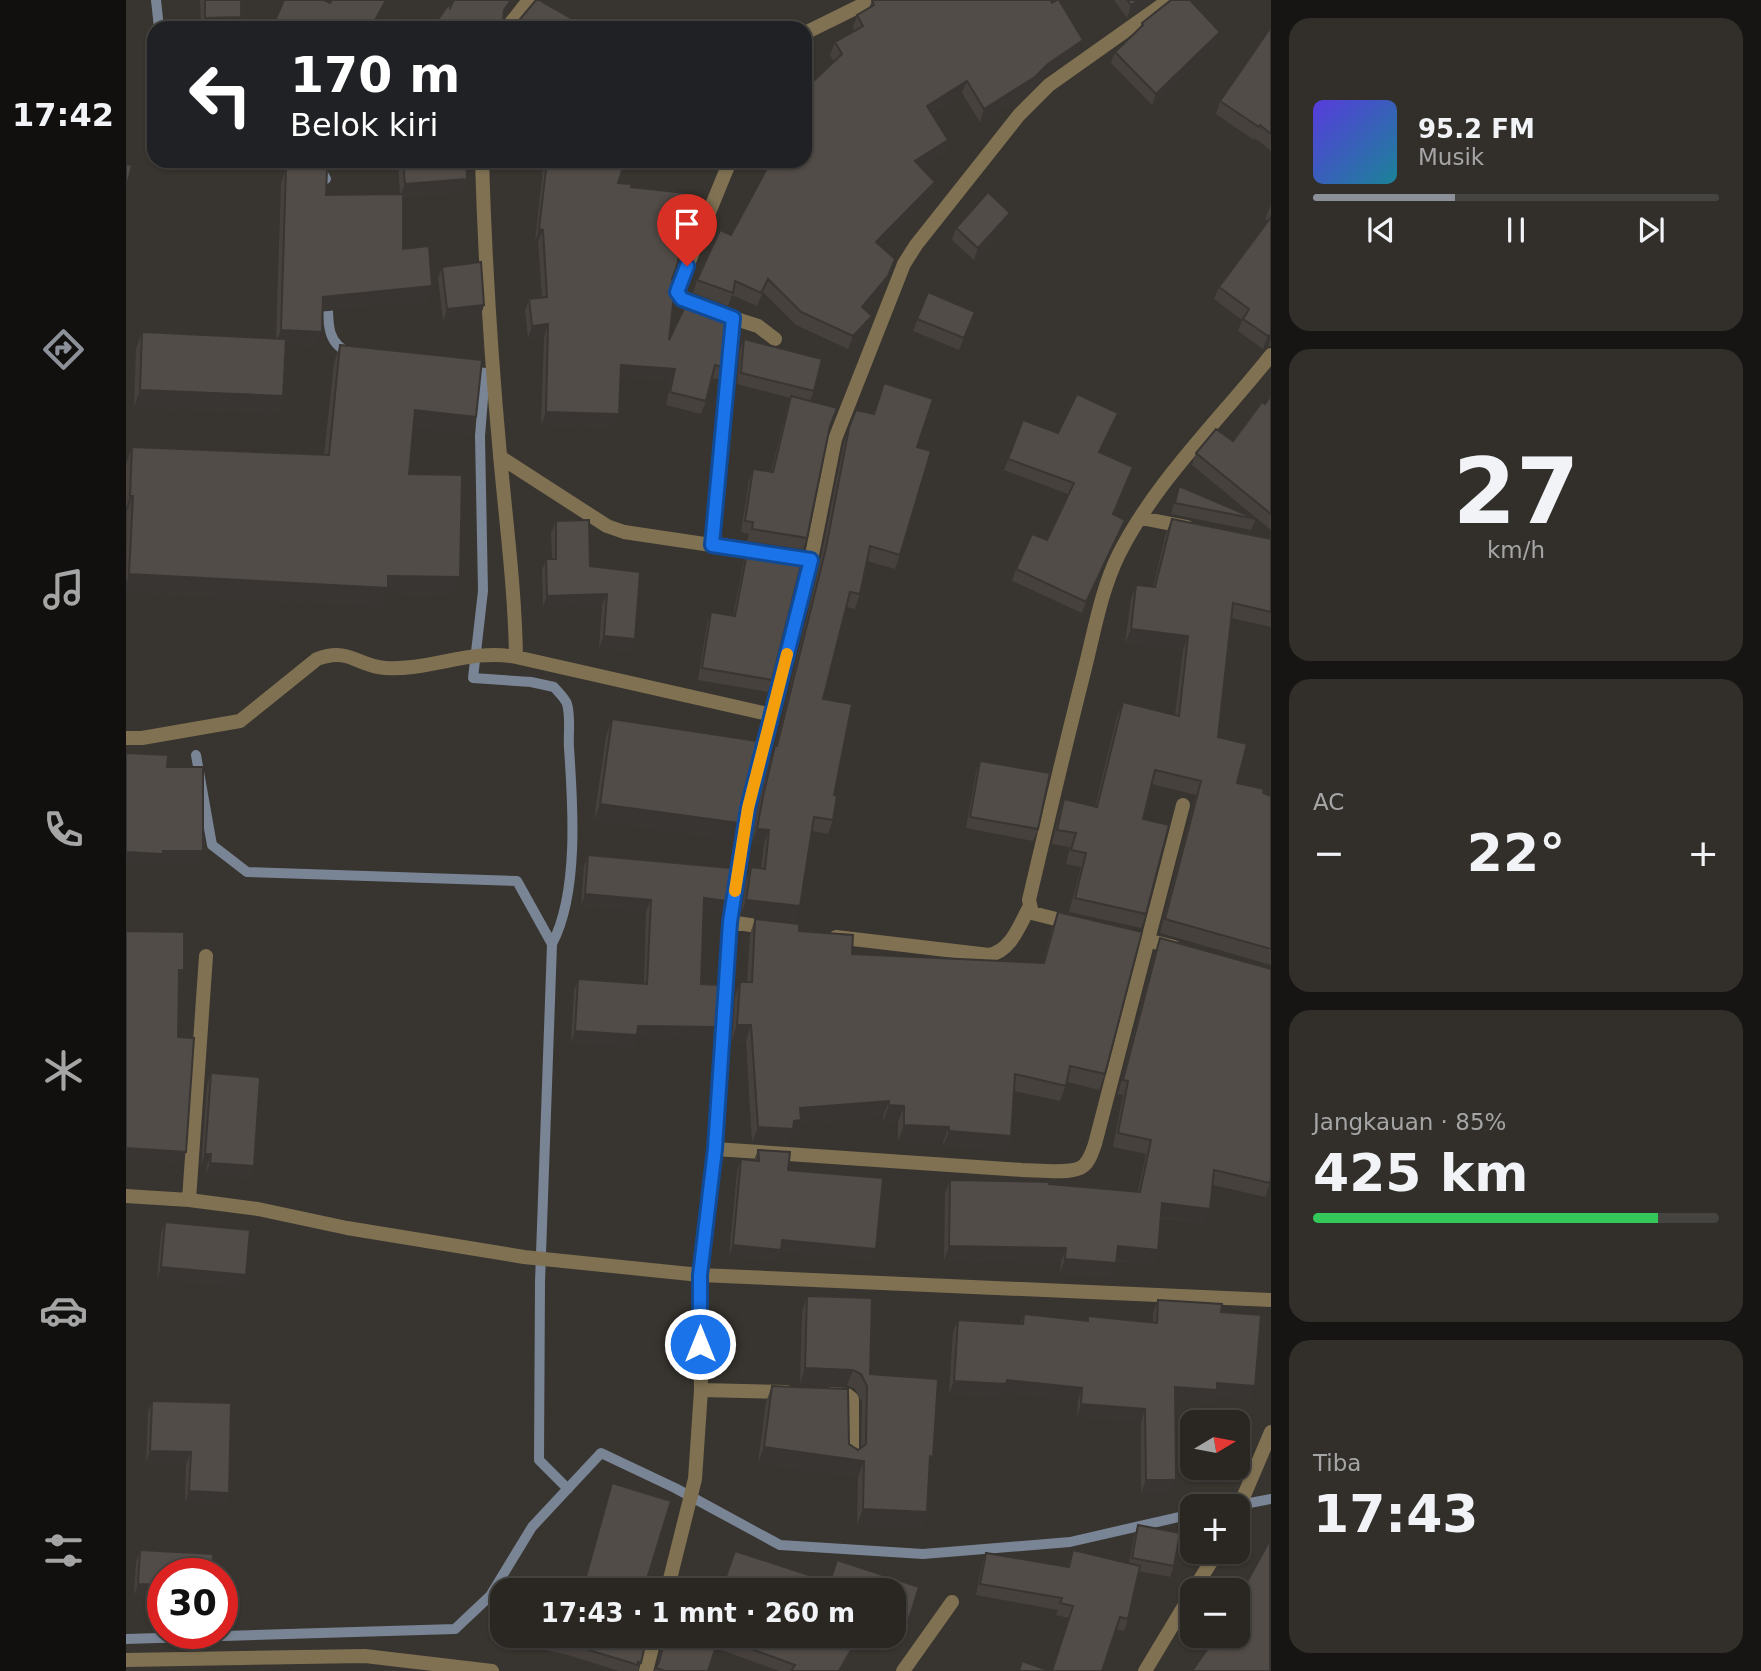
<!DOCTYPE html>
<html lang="id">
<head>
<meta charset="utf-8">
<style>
  body { margin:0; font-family:"DejaVu Sans",sans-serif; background:#322f2b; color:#f1f3f6; height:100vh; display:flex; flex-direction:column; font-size:26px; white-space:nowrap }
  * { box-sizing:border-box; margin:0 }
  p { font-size:23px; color:#a5a5a6 }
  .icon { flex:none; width:38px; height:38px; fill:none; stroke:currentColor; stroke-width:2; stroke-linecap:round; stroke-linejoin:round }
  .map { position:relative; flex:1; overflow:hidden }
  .side { display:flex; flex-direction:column; gap:18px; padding:18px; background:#171513; width:490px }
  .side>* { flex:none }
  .top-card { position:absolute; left:21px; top:21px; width:665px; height:147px; border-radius:21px; box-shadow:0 2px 5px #0004,0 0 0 2px #464441; background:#202124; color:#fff; overflow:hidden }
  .needle { width:46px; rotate:80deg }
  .fabs { position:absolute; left:1054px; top:1410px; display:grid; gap:14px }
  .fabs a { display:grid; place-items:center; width:70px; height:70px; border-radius:14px; background:#2a2723; box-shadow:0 2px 5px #0004,0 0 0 2px #464441; font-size:35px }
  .speed { position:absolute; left:21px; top:1558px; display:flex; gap:14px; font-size:35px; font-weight:700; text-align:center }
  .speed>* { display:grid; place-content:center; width:91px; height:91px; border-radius:50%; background:#2a2723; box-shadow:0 2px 5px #0004,0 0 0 2px #464441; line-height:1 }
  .speed .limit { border:10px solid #d22; background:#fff; color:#111 }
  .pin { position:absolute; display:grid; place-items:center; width:60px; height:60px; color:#fff; margin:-72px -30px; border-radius:50% 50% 50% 0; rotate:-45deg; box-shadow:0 0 7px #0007 }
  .pin .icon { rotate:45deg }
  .me { position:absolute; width:77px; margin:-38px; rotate:0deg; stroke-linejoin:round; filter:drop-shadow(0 0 5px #0008) }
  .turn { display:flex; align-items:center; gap:24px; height:147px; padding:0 28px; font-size:32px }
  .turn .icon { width:91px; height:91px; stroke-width:2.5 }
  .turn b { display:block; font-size:49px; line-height:60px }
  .big { font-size:52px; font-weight:800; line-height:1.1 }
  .side .tile { flex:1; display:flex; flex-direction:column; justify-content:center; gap:10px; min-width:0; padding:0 24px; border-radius:21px; background:#322f2b }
  .side .dial { align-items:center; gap:0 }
  .dial b { font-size:91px; line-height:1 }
  .song { display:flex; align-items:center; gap:21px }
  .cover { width:84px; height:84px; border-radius:10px; background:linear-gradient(135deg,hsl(250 70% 55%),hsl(190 70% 35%)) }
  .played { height:7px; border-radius:4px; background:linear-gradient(90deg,#8c9099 35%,#464441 35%) }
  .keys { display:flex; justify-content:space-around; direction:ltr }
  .heat { display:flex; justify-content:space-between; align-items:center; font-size:38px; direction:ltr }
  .charge { height:10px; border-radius:5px; background:linear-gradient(90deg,#34c759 85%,#464441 0) }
  .trip { position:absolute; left:364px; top:1578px; width:416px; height:70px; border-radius:21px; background:#2a2723; box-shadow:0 2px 5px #0004,0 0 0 2px #464441; font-weight:800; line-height:70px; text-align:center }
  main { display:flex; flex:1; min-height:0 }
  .tab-bar { display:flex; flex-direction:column; width:126px; justify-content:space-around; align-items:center; background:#11100e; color:#a5a5a6 }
  .tab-bar .icon { width:49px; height:49px }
  .tab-bar .active { color:#8c9099 }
  .tab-bar b { font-size:32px; color:#f1f3f6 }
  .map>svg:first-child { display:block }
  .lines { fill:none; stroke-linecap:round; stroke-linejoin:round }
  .stream { stroke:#798495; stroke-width:10 }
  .minor { stroke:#7f7152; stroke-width:14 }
  .wall { fill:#47413e }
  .shaded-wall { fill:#393532 }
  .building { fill:#524c48; stroke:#393532; stroke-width:2 }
  .route-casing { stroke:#114b97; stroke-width:18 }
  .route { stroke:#1a73e8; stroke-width:12 }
  .slow { stroke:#f59e0b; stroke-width:12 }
</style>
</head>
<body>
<main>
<nav class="tab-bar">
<b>17:42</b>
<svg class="icon active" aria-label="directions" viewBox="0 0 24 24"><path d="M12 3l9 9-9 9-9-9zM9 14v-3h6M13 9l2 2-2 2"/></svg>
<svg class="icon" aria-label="music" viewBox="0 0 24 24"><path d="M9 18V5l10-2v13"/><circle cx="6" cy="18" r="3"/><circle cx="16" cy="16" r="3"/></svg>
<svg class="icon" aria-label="phone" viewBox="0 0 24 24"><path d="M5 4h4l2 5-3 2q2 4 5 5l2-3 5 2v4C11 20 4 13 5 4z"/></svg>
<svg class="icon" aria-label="climate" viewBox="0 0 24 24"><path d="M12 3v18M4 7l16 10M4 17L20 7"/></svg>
<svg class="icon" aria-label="car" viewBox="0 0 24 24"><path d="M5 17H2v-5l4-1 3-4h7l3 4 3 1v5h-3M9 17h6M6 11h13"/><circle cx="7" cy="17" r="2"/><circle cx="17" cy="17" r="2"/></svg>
<svg class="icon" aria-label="filters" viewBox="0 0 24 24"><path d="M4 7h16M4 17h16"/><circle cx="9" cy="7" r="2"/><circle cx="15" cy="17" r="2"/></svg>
</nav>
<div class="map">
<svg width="1145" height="1671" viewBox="0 0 1145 1671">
  <rect width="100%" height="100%" fill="#38342f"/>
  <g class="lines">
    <path class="stream" d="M30,0L33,28
      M190,161L200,179
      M202,299C202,321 200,345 225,353
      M344,371L359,373L354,436L357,591L347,678L405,682L428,687C432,692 439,698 441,704C445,717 442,735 443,748C447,805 453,893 426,944L414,1282L413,1460L442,1489
      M70,755L86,845L121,872L391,881L426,944
      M1103,1507L1145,1499
      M0,1639L329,1629L364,1596L406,1527L475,1453L549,1488L654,1545L797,1554L944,1542L1066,1514"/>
    <path class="minor" d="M381,28L403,0
      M679,33L746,0
      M607,318L632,326L649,339
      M374,457L481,526L498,532L639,553
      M1015,518L1061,527
      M586,545L607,318L556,299L551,291L604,161
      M390,657L646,715
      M0,738H16L114,721L191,659C224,647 231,666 259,668C303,671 346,648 390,657C389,590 380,522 374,455C365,357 359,259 356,161
      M604,922L645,928
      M946,923L906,913L903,900C921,823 939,747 958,672C968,633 975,590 993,554C1029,482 1095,418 1145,355
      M997,934L1048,947
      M710,937L863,955C885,951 893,926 903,908
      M589,1149L896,1170C910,1170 942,1174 954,1168C963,1164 966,1152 969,1144L1057,805
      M0,1196L63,1200L132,1209L221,1228L398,1257L574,1275L1145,1300
      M63,1200L80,956
      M575,1390L661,1392
      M705,1394L721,1395L726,1399V1456
      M1111,1512L1145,1432
      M541,1591L569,1479L575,1390L574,1275L589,1149L604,922L622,808L685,560L709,439L778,264L790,245L893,115L923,85L1043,0
      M1067,1591L1091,1552
      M0,1660L239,1656L366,1671
      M520,1671L529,1636
      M777,1671L826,1602
      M1019,1671L1066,1593"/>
  </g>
  <path class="wall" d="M74,0H115L111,28H75Z
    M746,0L952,52L917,77L905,90L854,122L836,93L806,113L822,140L818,153L795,167L809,182L805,194L754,246L758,289L740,310L746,316L741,329L722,349L670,325L637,292L631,306L606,295L602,306L567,293L571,280L605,235L708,62L704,55L709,42L728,31L727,27L731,15L743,8Z
    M988,0H1027L1001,18Z
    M1016,23L1090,43L1026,105L985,63L989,52L1014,28Z
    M1145,27V151L1129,138L1128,140L1090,114L1094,101Z
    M272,161H340L337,191L277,196V249L306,286L301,301L196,311L190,347L159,345L157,396L151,413L8,407L10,349L16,332L150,338L155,183L160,168L200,195L274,194Z
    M417,161H499L492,183L505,187L546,279L543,340L596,367L592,379L585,378L580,401L575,414L540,405L545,381L494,377L489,427L415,425L418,337L402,338L399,311L403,299L416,297L412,242H409L417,169L415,168Z
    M1145,205V346H1142L1137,349L1112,331L1116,320L1088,299L1093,287L1142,221L1139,219Z
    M884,213L880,224L848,260L826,240L830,228Z
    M316,267L358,305L354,317L317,321L312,278Z
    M802,292L844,323L833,350L787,331Z
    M618,339L688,391L684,401L703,427L681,538L677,549L621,541L623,534L615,532L623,480L627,469L645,472L661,408L664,398L611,384L614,350Z
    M214,345L350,417L344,434L287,428L283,474L327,595L260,594L255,606L0,592L1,514H0V464L6,447L198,455L208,363Z
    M1145,395V530L1066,465L1070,453L1107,441L1139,404Z
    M730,410L791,447L774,555L769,569L741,561L734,594L729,609L721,607L697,699L708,795L707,820L702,834L686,831L674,906L669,921L615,914L620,881L625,867L635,868L638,844L626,843L631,810L644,760L650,746L694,562L718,442Z
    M992,413L974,452L1007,467L988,515L995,531L956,613L886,581L890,569L921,540L942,494L878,470L897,420L932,433Z
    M1053,486L1130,519L1125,530L1045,514Z
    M1046,519L1145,539V627L1106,618L1092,737L1111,783L1145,796V965L1034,933L1070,795L1026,784L1017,819L1020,914L1015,928L943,912L955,867L940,864L944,847L926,844L933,813L938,799L969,807L991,716L997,702L1049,715L1057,650L999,643L1005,599L1010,585L1027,587L1040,533Z
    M430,521L464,566L509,639L505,650L473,648L476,605L417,607L416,570L420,559H426L425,533Z
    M622,548L646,680L642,692L572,680L581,624L585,612L607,616L618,560Z
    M486,719L619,789L607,840L468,820L480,736Z
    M854,761L912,829L907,841L840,828L850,772Z
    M462,855L600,901L596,912L578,910L575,984L591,1027L587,1039L511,1037L507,1046L445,1043L448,991L452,979L518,983L520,911L455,906L458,866Z
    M932,912L979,1074L973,1090L941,1082L934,1101L888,1091L885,1136L880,1151L817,1146V1142L772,1141V1122L757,1121V1116L674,1123L670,1136H665L662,1144L626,1142L620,1041L606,1040L609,997L614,982H621L624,934L629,919L673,931L726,954L917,963L926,928Z
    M1034,938L1144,1183L1139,1197L1087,1185L1079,1223L1035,1218L1032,1250L1027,1264L990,1261L985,1277L934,1273L935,1262L818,1260L819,1194L824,1180L923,1184L1012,1191L1020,1154L987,1147L997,1095L992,1094L1029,952Z
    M85,1073L128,1166L124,1177L80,1174L81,1165H75L81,1085Z
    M632,1150L662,1170L746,1260L654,1251L650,1261L603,1256L611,1171L615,1159L628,1160Z
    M39,1222L116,1287L31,1279L35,1233Z
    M681,1296L744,1374L803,1466L801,1512L795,1527L731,1525L732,1477L632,1463L640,1402L646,1386L723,1444L732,1450L735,1448L736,1402L729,1389L721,1385L674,1384L676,1312Z
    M1032,1300L1095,1312L1125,1399L1089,1396L1086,1402L1049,1400L1045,1493H1015V1422L951,1416L952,1400L877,1392L876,1397L823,1394L827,1332L832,1320L894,1324L898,1314L961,1321L962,1316L1027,1322V1313Z
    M26,1401L103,1493L99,1504L59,1503L60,1464L20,1462L22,1412Z
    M486,1483L521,1579L533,1589L539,1591H455Z
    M1012,1525L1048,1566L1044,1577L1013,1571L1002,1619L998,1631L930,1615L932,1610L850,1595L856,1564L860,1553L941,1567L947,1550L1003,1563L1008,1536Z
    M14,1550L37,1573V1597L8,1595L10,1562Z
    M609,1551L704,1582L711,1560L793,1587L776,1639L768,1636V1591H595Z
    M380,1636H521L512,1671H493L442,1655L378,1641Z
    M538,1636H735L715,1671H653L590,1648L582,1671H528L531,1665Z"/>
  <path class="shaded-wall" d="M260,0H261L247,28L249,20Z
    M385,0H389L373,22L378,10Z
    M1013,0H1027L1001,18L1005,5Z
    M115,17L111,28H76L79,18Z
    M1094,32L1090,43L1026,105L1030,94Z
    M957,40L952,52L917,77L905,90L854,122L858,109Z
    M841,81L836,93L796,119L801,106Z
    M822,140L818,153L784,174L789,161Z
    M341,179L337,191L274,196L279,184Z
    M809,182L805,194L746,255L750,242Z
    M884,213L880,224L848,260L852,248Z
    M413,229L417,230L412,242H409Z
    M769,259L758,289L732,320L736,307Z
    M306,286L301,301L192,312L197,297Z
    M358,305L354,317L317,321L321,309Z
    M746,316L741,329L722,349L727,336Z
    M422,324L418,337L402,338L406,326Z
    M155,330L196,332L190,347L149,345Z
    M1145,334V339L1142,346L1137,349L1142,336Z
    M495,365L549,369L545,381L490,377Z
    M14,390L157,396L151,413L8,407Z
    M289,410L350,417L344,434L282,428Z
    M420,412L493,414L489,427L415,425Z
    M992,413L988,425L969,463L973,452Z
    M4,496H7L0,514V508Z
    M999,520L995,531L956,613L960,602Z
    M3,574L262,576L334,577L327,595L260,594L255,606L0,592V583Z
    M481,594L476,605L417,607L421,596Z
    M1005,629L1062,636L1057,650L999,643Z
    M478,636L509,639L505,650L473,648Z
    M474,804L613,823L607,840L468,820Z
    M631,829L643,830L638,844L626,843Z
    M37,851H77L73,863H34L33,865L0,864V852Z
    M459,894L525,900L520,911L455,906Z
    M578,898L600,901L596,912L574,909Z
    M620,900L674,906L669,921L615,914Z
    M53,970H58L53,982H48Z
    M611,1025H625L620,1041L606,1040Z
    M512,1026L591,1027L587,1039L511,1037L507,1046L445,1043L449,1031Z
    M763,1101L757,1116L674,1123L670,1136H665L662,1144L626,1142L632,1127L674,1108Z
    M763,1105L778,1106L772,1122L757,1121Z
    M778,1125L823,1127L817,1142L772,1141Z
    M823,1131L885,1136L880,1151L817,1146Z
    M0,1148L60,1152L56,1164L0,1160Z
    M79,1154H85L81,1165H75Z
    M84,1163L128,1166L124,1177L80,1174Z
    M1036,1203L1084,1209L1079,1223L1031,1217Z
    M656,1240L750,1249L746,1260L654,1251L650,1261L603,1256L607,1245Z
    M823,1246L940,1248L935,1262L818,1260Z
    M992,1246L1032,1250L1027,1264L986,1260Z
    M939,1259L990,1263L985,1277L934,1273Z
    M35,1267L120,1275L116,1287L31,1279Z
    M679,1368L727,1370L721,1385L674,1384Z
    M881,1380L956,1388L952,1400L877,1392L876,1397L823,1394L828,1381Z
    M1091,1383L1129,1386L1125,1399L1089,1396L1086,1402L1045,1400L1049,1387Z
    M955,1404L1019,1409L1015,1422L951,1416Z
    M638,1447L738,1461L732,1477L632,1463Z
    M24,1451L65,1452L60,1464L20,1462Z
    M1020,1480H1050L1045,1493H1015Z
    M63,1491L103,1493L99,1504L59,1503Z
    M737,1509L801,1512L795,1527L731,1525Z
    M12,1584L37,1585V1597L8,1595Z
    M733,1636H735L715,1671H713Z"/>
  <path class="building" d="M79,0H115V17L79,18Z
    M158,0H198L204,3L206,0H260L249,20L268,18L263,28H146Z
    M328,0H385L378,10L377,20L383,25L390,24L410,0H413L462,28H366L364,27L363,28H331L325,24V28H306L323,4L324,8Z
    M746,0H925L926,3L931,0H933L957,40L922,64L909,77L858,109L841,81L801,106L822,140L789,161L809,182L750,242L769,259L762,276L736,307L746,316L727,336L675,312L642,279L635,293L609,281L607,293L571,280L594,230L605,235L645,161H679V89L716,54L709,42L737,26L731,15L748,5Z
    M1001,0H1013L1005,5Z
    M1045,0H1064L1094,32L1030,94L989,52L1017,25L1016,23Z
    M1145,27V134L1134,125L1133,127L1094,101Z
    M277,161H340L341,179L279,184Z
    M421,161H499L492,183L505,184V187L560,193L552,262L546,279L549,287L543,340L563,298L601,312L596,367L589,365L580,401L544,392L549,369L495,365L493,414L420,412L422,324L406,326L403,299L421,297L417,230L413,229Z
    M0,164L6,165L0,189Z
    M160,168L201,169L200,195L277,194V249L303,246L306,286L197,297L196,332L155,330Z
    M862,192L884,213L852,248L830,228Z
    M1145,217V334L1142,336L1117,319L1123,309L1093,287Z
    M355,262L358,305L321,309L316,267Z
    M802,292L849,312L838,338L791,319Z
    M16,332L160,339L157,396L14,390Z
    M618,339L696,359L688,391L615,373Z
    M214,345L356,360L350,417L289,410L283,474L336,475L334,577L262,576V588L3,574L7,496H4L6,447L203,455Z
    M758,383L807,399L791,447L805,451L774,555L744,546L734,594L724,592L697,699L726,704L708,795L711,796L707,820L688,817L674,906L620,900L625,867L639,869L643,830L631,829L637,796L649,746H651L700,548L723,428L730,410L748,414Z
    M951,394L992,413L973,452L1007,467L987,514L999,520L960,602L890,569L906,534L921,540L948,483L882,459L897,420L932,433Z
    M1145,395V514L1070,453L1090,429L1107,441L1136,402L1139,404Z
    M665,396L711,408L704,426L681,538L626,529L627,522L619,521L627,469L647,472Z
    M1053,486L1130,519L1049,503Z
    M1046,519L1145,539V612L1107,603L1092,737L1121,744L1111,783L1138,789L1137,793L1145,796V949L1039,919L1075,781L1029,770L1017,819L1043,825L1020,914L949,898L960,853L945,850L950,833L931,830L938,799L971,807L997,702L1053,716L1062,636L1005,629L1010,585L1029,587Z
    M463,520L464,566L514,572L509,639L478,636L481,594L421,596L420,559H430V521Z
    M622,548L677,557L646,680L576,668L585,612L609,616Z
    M486,719L631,741L619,789L613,823L474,804Z
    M0,753L42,755L41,767H77V851H37V854L0,852Z
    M854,761L924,773L912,829L844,817Z
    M462,855L605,868L600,901L578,898L575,984L594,985L591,1027L512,1026L511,1035L449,1031L452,979L521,984L525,900L459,894Z
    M932,912L1016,932L979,1074L944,1066L940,1086L889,1074L885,1136L823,1131V1127L778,1125V1106L763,1105V1101L674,1108L675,1120L668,1121L667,1129L632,1127L625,1025H611L614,982H626L629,919L673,924V931L727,935L726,954L918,963Z
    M0,931L58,932V970H53L52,1037L68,1038L60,1152L0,1148Z
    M1034,938L1145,969V1178L1144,1183L1088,1170L1084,1209L1036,1203L1032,1250L992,1246L990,1263L939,1259L940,1248L823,1246L824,1180L923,1182V1184L1014,1192L1025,1140L992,1133L1002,1081L997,1080Z
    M85,1073L134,1077L128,1166L84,1163L85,1154H79Z
    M632,1150L664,1152L662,1170L757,1178L750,1249L656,1240L655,1250L607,1245L615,1159L633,1161Z
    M39,1222L124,1230L120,1275L35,1267Z
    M681,1296L746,1298L744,1374L812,1379L807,1457L804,1456L801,1512L737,1509L738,1461L638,1447L646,1386L722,1389L723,1444L732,1450L740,1444L741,1386L735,1374L727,1370L679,1368Z
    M1032,1300L1096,1304L1095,1312L1135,1315L1129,1386L1091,1383V1390L1049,1387L1050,1480H1020L1019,1409L955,1404L956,1388L881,1380L880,1384L828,1381L832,1320L897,1324L898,1314L962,1321V1316L1031,1323Z
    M26,1401L105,1403L103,1493L63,1491L65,1452L24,1451Z
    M486,1483L545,1501L521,1579L535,1583L533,1589L539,1591H456Z
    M1012,1525L1054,1533L1048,1566L1006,1558Z
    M1144,1540V1671H1066L1091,1636H1111V1600Z
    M14,1550L87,1554L86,1573H37V1585L12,1584Z
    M947,1550L1014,1566L1002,1619L994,1617L976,1671H926L947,1606L934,1603L936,1598L854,1584L860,1553L943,1567Z
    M609,1551L704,1582L711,1560L793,1587L780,1628L768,1624V1591H595Z
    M409,1636H521L515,1663L512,1662V1665L446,1645Z
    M540,1636H733L713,1671H665L669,1665L593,1637L582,1671H539L530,1668L533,1662Z
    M896,1661L924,1671H893Z"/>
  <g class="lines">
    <g class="route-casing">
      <path id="route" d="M561,266L551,292L556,299L607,318L586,545L685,560L622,808L604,922L589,1149L574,1275V1344"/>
    </g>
    <use href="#route" class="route"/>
    <path class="slow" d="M609,891L622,808L661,654"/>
  </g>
</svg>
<div class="fabs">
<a><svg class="needle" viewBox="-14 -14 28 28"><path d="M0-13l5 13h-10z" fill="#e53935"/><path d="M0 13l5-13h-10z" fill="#a5a5a6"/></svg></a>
<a>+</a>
<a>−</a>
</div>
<div class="speed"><div class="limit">30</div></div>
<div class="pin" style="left:561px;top:266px;background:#d93025"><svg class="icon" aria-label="arrive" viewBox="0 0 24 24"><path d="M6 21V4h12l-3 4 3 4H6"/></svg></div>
<svg class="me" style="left:574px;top:1344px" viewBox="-20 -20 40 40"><circle r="17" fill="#1a73e8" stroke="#fff" stroke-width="3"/><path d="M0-11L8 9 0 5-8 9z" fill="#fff"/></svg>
<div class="trip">17:43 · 1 mnt · 260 m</div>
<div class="top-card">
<div class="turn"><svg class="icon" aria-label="left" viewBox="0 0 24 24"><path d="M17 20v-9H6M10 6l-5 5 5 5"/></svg><div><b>170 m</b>Belok kiri</div></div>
</div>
</div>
<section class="side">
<div class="tile">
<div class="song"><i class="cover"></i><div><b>95.2 FM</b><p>Musik</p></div></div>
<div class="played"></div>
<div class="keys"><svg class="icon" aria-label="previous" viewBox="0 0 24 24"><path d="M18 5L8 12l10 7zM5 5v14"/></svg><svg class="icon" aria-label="pause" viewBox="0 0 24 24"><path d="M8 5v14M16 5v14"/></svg><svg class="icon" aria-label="next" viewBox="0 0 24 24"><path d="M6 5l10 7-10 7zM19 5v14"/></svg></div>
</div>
<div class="tile dial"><b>27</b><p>km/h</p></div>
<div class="tile"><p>AC</p>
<div class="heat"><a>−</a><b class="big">22°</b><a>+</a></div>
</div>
<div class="tile"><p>Jangkauan · 85%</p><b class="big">425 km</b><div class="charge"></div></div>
<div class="tile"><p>Tiba</p><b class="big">17:43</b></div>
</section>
</main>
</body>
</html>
